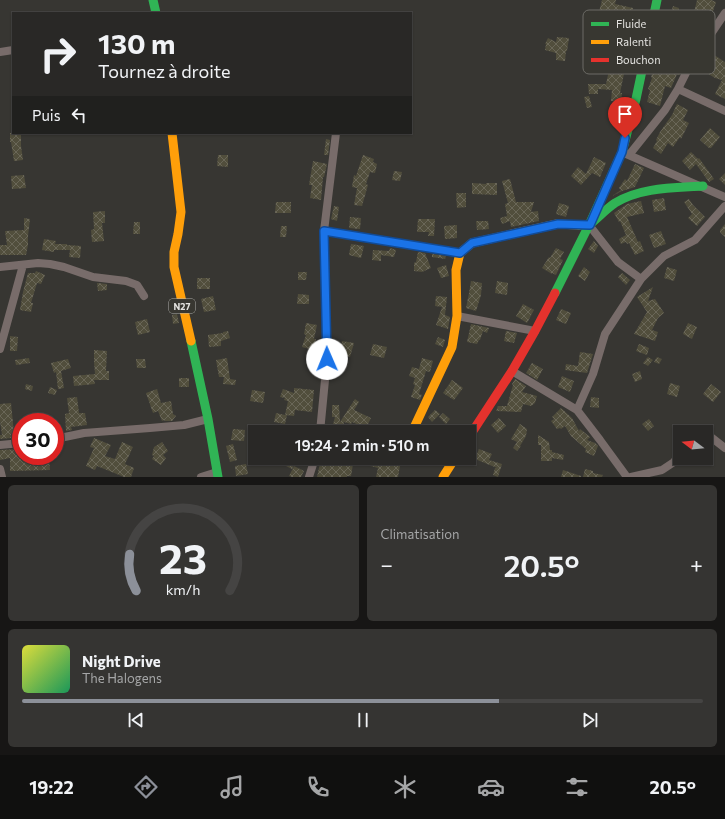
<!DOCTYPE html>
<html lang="fr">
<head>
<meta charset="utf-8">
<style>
  body { margin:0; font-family:Commissioner,sans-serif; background:#353432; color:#f1f3f6; height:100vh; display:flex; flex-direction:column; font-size:15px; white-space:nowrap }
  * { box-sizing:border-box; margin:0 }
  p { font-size:13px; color:#a5a6a7 }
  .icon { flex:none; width:22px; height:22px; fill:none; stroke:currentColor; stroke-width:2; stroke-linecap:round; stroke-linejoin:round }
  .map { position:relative; height:477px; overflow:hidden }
  .panel { display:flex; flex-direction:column; gap:8px; padding:8px; background:#171615; flex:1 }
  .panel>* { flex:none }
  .banner { position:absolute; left:12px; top:12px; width:400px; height:122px; border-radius:0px; box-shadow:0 1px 3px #0004,0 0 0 1px #454443; background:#292826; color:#f1f3f6; overflow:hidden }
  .needle { width:26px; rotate:286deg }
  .fabs { position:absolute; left:673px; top:425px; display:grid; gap:8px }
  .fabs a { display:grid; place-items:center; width:40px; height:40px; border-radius:0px; background:#292826; box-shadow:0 1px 3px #0004,0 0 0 1px #454443; font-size:20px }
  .speed { position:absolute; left:12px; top:413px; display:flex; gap:8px; font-size:20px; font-weight:700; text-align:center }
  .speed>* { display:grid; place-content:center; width:52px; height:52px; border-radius:50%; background:#292826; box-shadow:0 1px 3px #0004,0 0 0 1px #454443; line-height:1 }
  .speed .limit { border:6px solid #d22; background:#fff; color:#111 }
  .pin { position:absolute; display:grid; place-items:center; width:34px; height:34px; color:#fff; margin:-41px -17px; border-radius:50% 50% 50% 0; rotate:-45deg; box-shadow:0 0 4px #0007 }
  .pin .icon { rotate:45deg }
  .me { position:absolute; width:44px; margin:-22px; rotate:359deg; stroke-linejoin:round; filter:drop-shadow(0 0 3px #0008) }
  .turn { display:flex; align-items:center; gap:14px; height:84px; padding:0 20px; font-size:18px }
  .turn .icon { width:52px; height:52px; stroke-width:2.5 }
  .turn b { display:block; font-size:28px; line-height:34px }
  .then { display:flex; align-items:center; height:38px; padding:0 20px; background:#0003; gap:8px; font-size:15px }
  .big { font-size:30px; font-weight:600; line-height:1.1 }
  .panel .tile { flex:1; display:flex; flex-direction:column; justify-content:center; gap:6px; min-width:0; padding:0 14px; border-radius:6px; background:#353432 }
  .panel .dial { align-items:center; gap:0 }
  .dial svg { height:104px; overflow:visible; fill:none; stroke:#454443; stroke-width:7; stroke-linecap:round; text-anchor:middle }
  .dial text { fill:#f1f3f6; stroke:none }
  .song { display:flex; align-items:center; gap:12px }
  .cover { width:48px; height:48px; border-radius:6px; background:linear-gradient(135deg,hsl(60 70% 55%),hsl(150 70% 35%)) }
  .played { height:4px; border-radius:2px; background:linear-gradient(90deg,#8c9099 70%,#454443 70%) }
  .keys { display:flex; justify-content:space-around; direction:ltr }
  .heat { display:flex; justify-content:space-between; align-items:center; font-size:22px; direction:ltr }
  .panel .tiles { flex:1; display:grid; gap:8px; grid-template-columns:1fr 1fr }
  .tile:last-child { grid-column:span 2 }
  .trip { position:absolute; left:248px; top:425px; width:228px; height:40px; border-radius:0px; background:#292826; box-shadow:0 1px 3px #0004,0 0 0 1px #454443; font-weight:600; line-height:40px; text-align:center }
  .tab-bar { display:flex; height:64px; justify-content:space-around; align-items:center; background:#10100f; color:#a5a6a7 }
  .tab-bar .icon { width:28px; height:28px }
  .tab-bar .active { color:#8c9099 }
  .tab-bar b { font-size:18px; color:#f1f3f6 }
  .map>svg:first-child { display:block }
  .building { fill:url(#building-cross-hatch) }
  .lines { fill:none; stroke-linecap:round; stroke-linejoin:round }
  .street { stroke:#786c6a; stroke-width:8 }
  .fast { stroke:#30b455; stroke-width:9 }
  .slow { stroke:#ff9f0a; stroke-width:9 }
  .jam { stroke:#e5322d; stroke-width:9 }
  .route-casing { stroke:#114b97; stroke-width:10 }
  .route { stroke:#1a73e8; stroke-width:7 }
  .labels { text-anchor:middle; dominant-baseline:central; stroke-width:4; stroke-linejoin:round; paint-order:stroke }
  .shield { fill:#383731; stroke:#b0afac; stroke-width:1 }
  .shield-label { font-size:9px; font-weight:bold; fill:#e4e3e0 }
  .key { fill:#383731; stroke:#6c6b66; stroke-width:1 }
  .key-label { font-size:11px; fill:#e4e3e0 }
</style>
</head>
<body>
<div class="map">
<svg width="725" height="477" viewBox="0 0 725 477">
  <defs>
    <pattern id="building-cross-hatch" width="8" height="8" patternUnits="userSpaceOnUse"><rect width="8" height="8" fill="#514e3c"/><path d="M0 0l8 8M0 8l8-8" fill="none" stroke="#6a6758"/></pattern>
  </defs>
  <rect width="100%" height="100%" fill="#373632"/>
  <path class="building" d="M602,0H616L615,4L633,8L631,19L617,16L615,23L601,21L602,13L599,12Z
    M697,0H711L716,2L712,14L701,10L698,23L692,21Z
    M673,6L679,8L677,18L670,17Z
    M695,27L697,28L690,53L691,54L685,63L679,75L677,74L671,88L665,86L660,106L647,102L650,90L648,89L652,78L651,77L656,66L659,55L669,57V55L676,58Z
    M557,37L569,38L567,51H566L565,61L556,60V53L545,50L546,44H545L548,38L556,42Z
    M708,51L725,62V99L715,94L722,80L715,78L702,70L709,58L705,55Z
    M610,66L625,69L620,93H622L621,102L611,101L612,90L598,89V94H589L588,84H606Z
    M589,96L592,107L587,108L584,97Z
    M617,104L627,108L621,125L612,122Z
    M677,104L688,110L683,120L689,123L681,139L680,137L673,147L668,143L661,154L653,148L657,141L656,140L660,132L672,115Z
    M710,128L720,137L711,148H709L700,140Z
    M10,133H21V146L23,160L14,161L11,142H10Z
    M326,139L330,140L328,155H324Z
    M691,152L698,159L699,158L714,179L709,182L696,164L690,170L682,161Z
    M218,155H228V167L217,166Z
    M363,155L374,159L373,162L377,164L375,173L370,172L366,184L368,185L362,206L354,205L357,188L352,187L354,175L356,176Z
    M594,157L606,163L600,177L592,173L581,185L571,176L578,167L586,174Z
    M313,161L327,164L324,177H323L321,200L310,198L312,185H309Z
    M635,164L644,168L635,187L622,191L612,196L621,190L619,188L625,179L627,181Z
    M394,171L402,172L400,181L392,180Z
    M725,173V185L719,179Z
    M24,175L26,188L12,189L11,176Z
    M510,179L516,202H534L531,212L538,211L539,221L511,227L510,221L502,224L500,218L507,216L505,204L508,203L502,181Z
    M472,183L486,184V183H497V195L472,194Z
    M456,193H466V207L457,208Z
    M664,198L666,210L654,212L652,200Z
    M689,199L693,205L705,217L697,226L688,218L692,214L684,202Z
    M641,201L644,213L627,217L638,242L640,241L644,251L635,255L629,243L627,244L626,242L621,244L619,239L626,235L620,221L619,222L614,213L627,204Z
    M276,202H291V213H275Z
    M559,203L569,206L566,217L556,214Z
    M334,206L339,207L337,221L331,219Z
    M105,211V223H102L104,241L92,242L91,230L94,229L93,212Z
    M350,217L361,218L360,229L349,228Z
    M24,218L30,219L28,236V245L26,255H0V245H7L5,231L24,230Z
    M418,219H435L434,236H428L429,232H417Z
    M476,221H488L489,229L477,230Z
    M134,222H140V234H133Z
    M725,224V237L720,232V230Z
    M457,225V238L445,239L444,226Z
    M281,226H287L286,237H280Z
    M661,231L666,244L654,248L649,235Z
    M44,239L56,241L55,244H67V245L81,246L80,258L69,257L70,250H54V252L42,250Z
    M594,241L598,246L594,253L588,249Z
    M351,244L364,246L361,258L349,255Z
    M390,248L396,250L394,257L381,255V261L372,260L373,250L389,251Z
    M556,248L564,252L560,259L563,260L556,275L552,273V274L542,268L549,257L550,258Z
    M418,252L425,253L431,268L422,272L414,271V263L416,262Z
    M432,254L446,256L445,259L432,257Z
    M446,265L449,276L441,278L437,268Z
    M584,267L590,272L585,281L578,276Z
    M667,267L677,270L674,281L664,278Z
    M36,271L45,275L41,284L37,283L31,303H33L31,312L20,310L23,292L28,273H35Z
    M298,272H307L306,280H298Z
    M622,273L630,280L626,285L618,277Z
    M197,278H210V289H197Z
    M471,281L482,283L481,295L476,311L466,308L469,293Z
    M497,281L508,283L507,295L495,293Z
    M97,283L107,284V290L98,291Z
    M653,287L648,301L655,299L664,313L658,318L652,330L658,332L655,341L634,334L647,312L637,297Z
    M298,294L309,295V304H297Z
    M213,296L216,310L204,312L201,299Z
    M436,296L447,297L445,315L450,317L448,329L436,325L442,307L435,306Z
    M523,304L534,310L527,323L516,316Z
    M561,309L571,313L566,324L556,320Z
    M177,314L179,323L173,324L172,315Z
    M147,319L150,332L138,335L135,322Z
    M306,323L317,325L314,339H316L313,350L302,347L306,335L304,334Z
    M688,323L697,327L692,339L683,334Z
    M471,324L489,328L487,333L483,331L480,340H479L477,344L467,342Z
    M228,331L230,338L221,341V346L209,347L208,335L223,333V332Z
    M506,331L517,333L514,343L504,341Z
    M10,336L18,337L17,351H10Z
    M438,337L445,340L443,347L435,344Z
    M342,341L354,343L350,357L339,354Z
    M373,344L387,347L384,358L370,355Z
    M639,344L649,348L647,355L636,351Z
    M94,350L107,351L106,371H109V380H94L95,384L74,386L73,376L95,374L94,362Z
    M580,352L593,354L587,373L565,370L566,364L578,366Z
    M648,357L653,360L648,366L643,363Z
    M657,357L662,359L659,364L654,362Z
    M29,358L30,363L16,365L15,360Z
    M227,358L230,379L236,380L235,385L223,384L224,377H219L216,360Z
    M422,358L433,361L430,372L426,371L419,394L422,395L420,400L411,397L415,385L413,384L415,378L409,376L412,367L419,369Z
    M68,359L71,368L61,371L64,388L58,389L56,372L54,373L51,363Z
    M136,359H145L146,368H137Z
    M532,363L543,369L537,380L526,373Z
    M640,371L642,379L635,382L632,374Z
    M562,376L574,381L570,392L558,387Z
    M179,378H189V387H179Z
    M515,379L526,386L522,392L537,396L535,403L531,406L523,404L521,412L496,411L498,406H507L513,385L512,384Z
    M452,380L463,388L454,400L443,393Z
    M670,383L680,386L677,397L667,394Z
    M26,384L33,386L32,391L25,389Z
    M711,384L721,392L713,402L703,394Z
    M50,387L57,390L55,395L48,393Z
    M294,388L314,390L312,412L295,410L294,416L286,415H287L285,424L274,422L276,413L285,415L288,401L284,400L285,398L280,397L283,389L294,393Z
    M157,389L161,403L171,401L173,414L176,416L172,421H165L164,420L162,421L158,411L153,413L146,393Z
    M252,390L265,392L263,403L250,401Z
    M77,397L79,413H85L87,425L71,427L72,430L66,431L65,414L69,413L67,398Z
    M591,397L599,398V408L590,407Z
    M355,399L359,402L354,410L371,418L366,428L352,422L351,424L344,422L342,432H331L335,417H332V405H339L340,422Z
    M11,403L14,433L11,434V438L0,439V435H2L0,421V404Z
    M561,408L572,418L579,431L580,429L590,437L587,440L595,443L598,446L594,456L585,452L586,449L571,436L565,426L561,429L560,428L557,429L551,421L554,419L552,417Z
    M435,410L440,414L432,422L428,417Z
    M443,413L450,419L446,424L439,417Z
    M499,418L506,426L498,433L491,425Z
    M649,419L654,426L648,431L642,424Z
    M379,424L384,432H365Z
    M450,424L460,432H445Z
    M520,424L527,429L526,436L520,446H521L517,451L513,448L517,442L511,439Z
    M233,429L245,430L244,441L231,440Z
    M538,435L549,442L550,450H552V452L564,455L563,460L552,458V461H541V445H538Z
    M94,438L111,445L105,456L115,459L122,442L133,447L125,464L134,468L131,477H124L97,466L95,470L86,466L94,448L90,447Z
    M162,442L168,451L163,455L166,458L161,465L152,459L154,456L152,455L154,447Z
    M233,444L237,460L230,462L226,446Z
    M20,449V456H49L50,470L10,471V458L0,460V450Z
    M479,449L492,454L489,460L502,464L498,477L493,475L495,468H497L475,459Z
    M280,458H296L292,469L278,462Z
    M333,458H354L351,476H347V477H317L320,463L332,465Z
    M364,458H377L376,461L400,466L398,477H376L378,468L363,464Z
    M246,464L248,474L236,476L235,466Z
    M294,466L304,471L301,477H292L289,476Z
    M585,469L593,471V473L603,475L602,477H583Z
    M563,470L581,476V477H561Z"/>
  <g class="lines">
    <path class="street" d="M0,52L13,50
      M678,89L725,111
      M624,153L725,197
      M629,155L665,110L678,89L690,65L725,13
      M589,225L618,262L641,279
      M324,231L460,253
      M0,267L38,263L50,264L64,267L93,277L126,281L137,285L144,296
      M457,316L535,331
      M0,349L23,265
      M512,371L577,410L600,440L627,477
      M577,410L593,374L605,334L641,279L664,256L695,240L725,206
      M320,432L327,359L324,231L336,133
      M706,434H707L725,448
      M55,439L84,433L150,428L184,425L208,419
      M0,445L21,443
      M0,469L2,477
      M201,477L217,472
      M309,477L315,458
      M631,477L662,470L674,462L680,453"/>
    <path class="fast" d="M153,0L156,13
      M579,225H589C598,218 606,209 615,203C641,187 674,188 703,186
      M555,293L589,225L622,152L636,99L657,0
      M191,341L208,419L218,477"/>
    <path class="slow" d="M172,133L181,212L178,234L174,252V267L191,341
      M412,432L452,347L457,316L456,270L460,253L472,243L557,224L579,225
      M443,477L455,458"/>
    <path class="jam" d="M469,437L512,371L535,331L555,293"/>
  </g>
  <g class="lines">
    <g class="route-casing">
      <path id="route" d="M327,359L324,231L460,253L472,243L558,224L590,225L622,152L625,138"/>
    </g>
    <use href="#route" class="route"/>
  </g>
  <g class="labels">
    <rect class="shield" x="169" y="299" width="26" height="14" rx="3"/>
    <g class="shield-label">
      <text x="182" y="306">N27</text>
    </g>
  </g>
  <rect x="583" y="10" width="132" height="64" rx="6" class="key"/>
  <rect x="591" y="22" width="18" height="4" fill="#30b455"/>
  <rect x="591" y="40" width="18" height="4" fill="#ff9f0a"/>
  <rect x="591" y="58" width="18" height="4" fill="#e5322d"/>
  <g class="key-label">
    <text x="616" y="28">Fluide</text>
    <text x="616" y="46">Ralenti</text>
    <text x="616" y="64">Bouchon</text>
  </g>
</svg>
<div class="fabs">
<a><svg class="needle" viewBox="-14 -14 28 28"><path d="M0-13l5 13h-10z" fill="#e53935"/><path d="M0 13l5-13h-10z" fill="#a5a6a7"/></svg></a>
</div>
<div class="speed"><div class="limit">30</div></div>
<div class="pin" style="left:625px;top:138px;background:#d93025"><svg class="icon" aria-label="arrive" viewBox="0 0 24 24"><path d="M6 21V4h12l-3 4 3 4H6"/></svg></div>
<svg class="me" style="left:327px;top:359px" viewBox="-20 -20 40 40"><circle r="19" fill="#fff"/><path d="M0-13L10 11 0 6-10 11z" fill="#1a73e8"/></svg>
<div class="trip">19:24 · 2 min · 510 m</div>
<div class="banner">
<div class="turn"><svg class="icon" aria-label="right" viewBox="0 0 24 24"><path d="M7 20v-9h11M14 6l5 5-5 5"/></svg><div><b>130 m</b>Tournez à droite</div></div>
<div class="then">Puis<svg class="icon" aria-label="left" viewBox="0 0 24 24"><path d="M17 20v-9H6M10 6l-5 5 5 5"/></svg></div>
</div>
</div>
<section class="panel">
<div class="tiles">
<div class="tile dial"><svg viewBox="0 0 100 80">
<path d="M14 69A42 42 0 1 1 86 69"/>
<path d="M14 69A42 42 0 0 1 9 41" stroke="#8c9099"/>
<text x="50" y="56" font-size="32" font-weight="700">23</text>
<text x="50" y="72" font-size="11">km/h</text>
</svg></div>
<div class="tile"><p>Climatisation</p>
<div class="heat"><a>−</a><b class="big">20.5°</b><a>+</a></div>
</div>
<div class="tile">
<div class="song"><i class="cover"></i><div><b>Night Drive</b><p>The Halogens</p></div></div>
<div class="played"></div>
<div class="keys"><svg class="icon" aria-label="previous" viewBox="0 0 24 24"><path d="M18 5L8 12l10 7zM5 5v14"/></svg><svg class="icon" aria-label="pause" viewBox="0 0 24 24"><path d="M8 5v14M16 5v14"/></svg><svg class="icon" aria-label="next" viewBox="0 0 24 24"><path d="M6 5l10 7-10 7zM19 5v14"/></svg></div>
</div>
</div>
</section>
<nav class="tab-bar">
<b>19:22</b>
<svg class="icon active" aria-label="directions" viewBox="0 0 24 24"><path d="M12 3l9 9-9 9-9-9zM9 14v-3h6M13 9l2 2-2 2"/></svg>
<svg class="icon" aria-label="music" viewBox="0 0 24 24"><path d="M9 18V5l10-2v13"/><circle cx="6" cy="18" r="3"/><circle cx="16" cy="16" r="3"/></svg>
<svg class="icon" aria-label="phone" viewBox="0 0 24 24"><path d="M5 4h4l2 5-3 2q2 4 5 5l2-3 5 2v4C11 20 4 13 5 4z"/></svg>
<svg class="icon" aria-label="climate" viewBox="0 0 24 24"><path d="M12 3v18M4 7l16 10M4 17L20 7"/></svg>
<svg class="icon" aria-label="car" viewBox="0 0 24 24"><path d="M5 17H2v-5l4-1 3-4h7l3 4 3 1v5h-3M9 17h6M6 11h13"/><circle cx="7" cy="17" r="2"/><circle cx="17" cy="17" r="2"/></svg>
<svg class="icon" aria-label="filters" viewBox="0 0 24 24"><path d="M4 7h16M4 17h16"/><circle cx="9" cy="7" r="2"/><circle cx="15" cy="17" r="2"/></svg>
<b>20.5°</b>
</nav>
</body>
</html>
